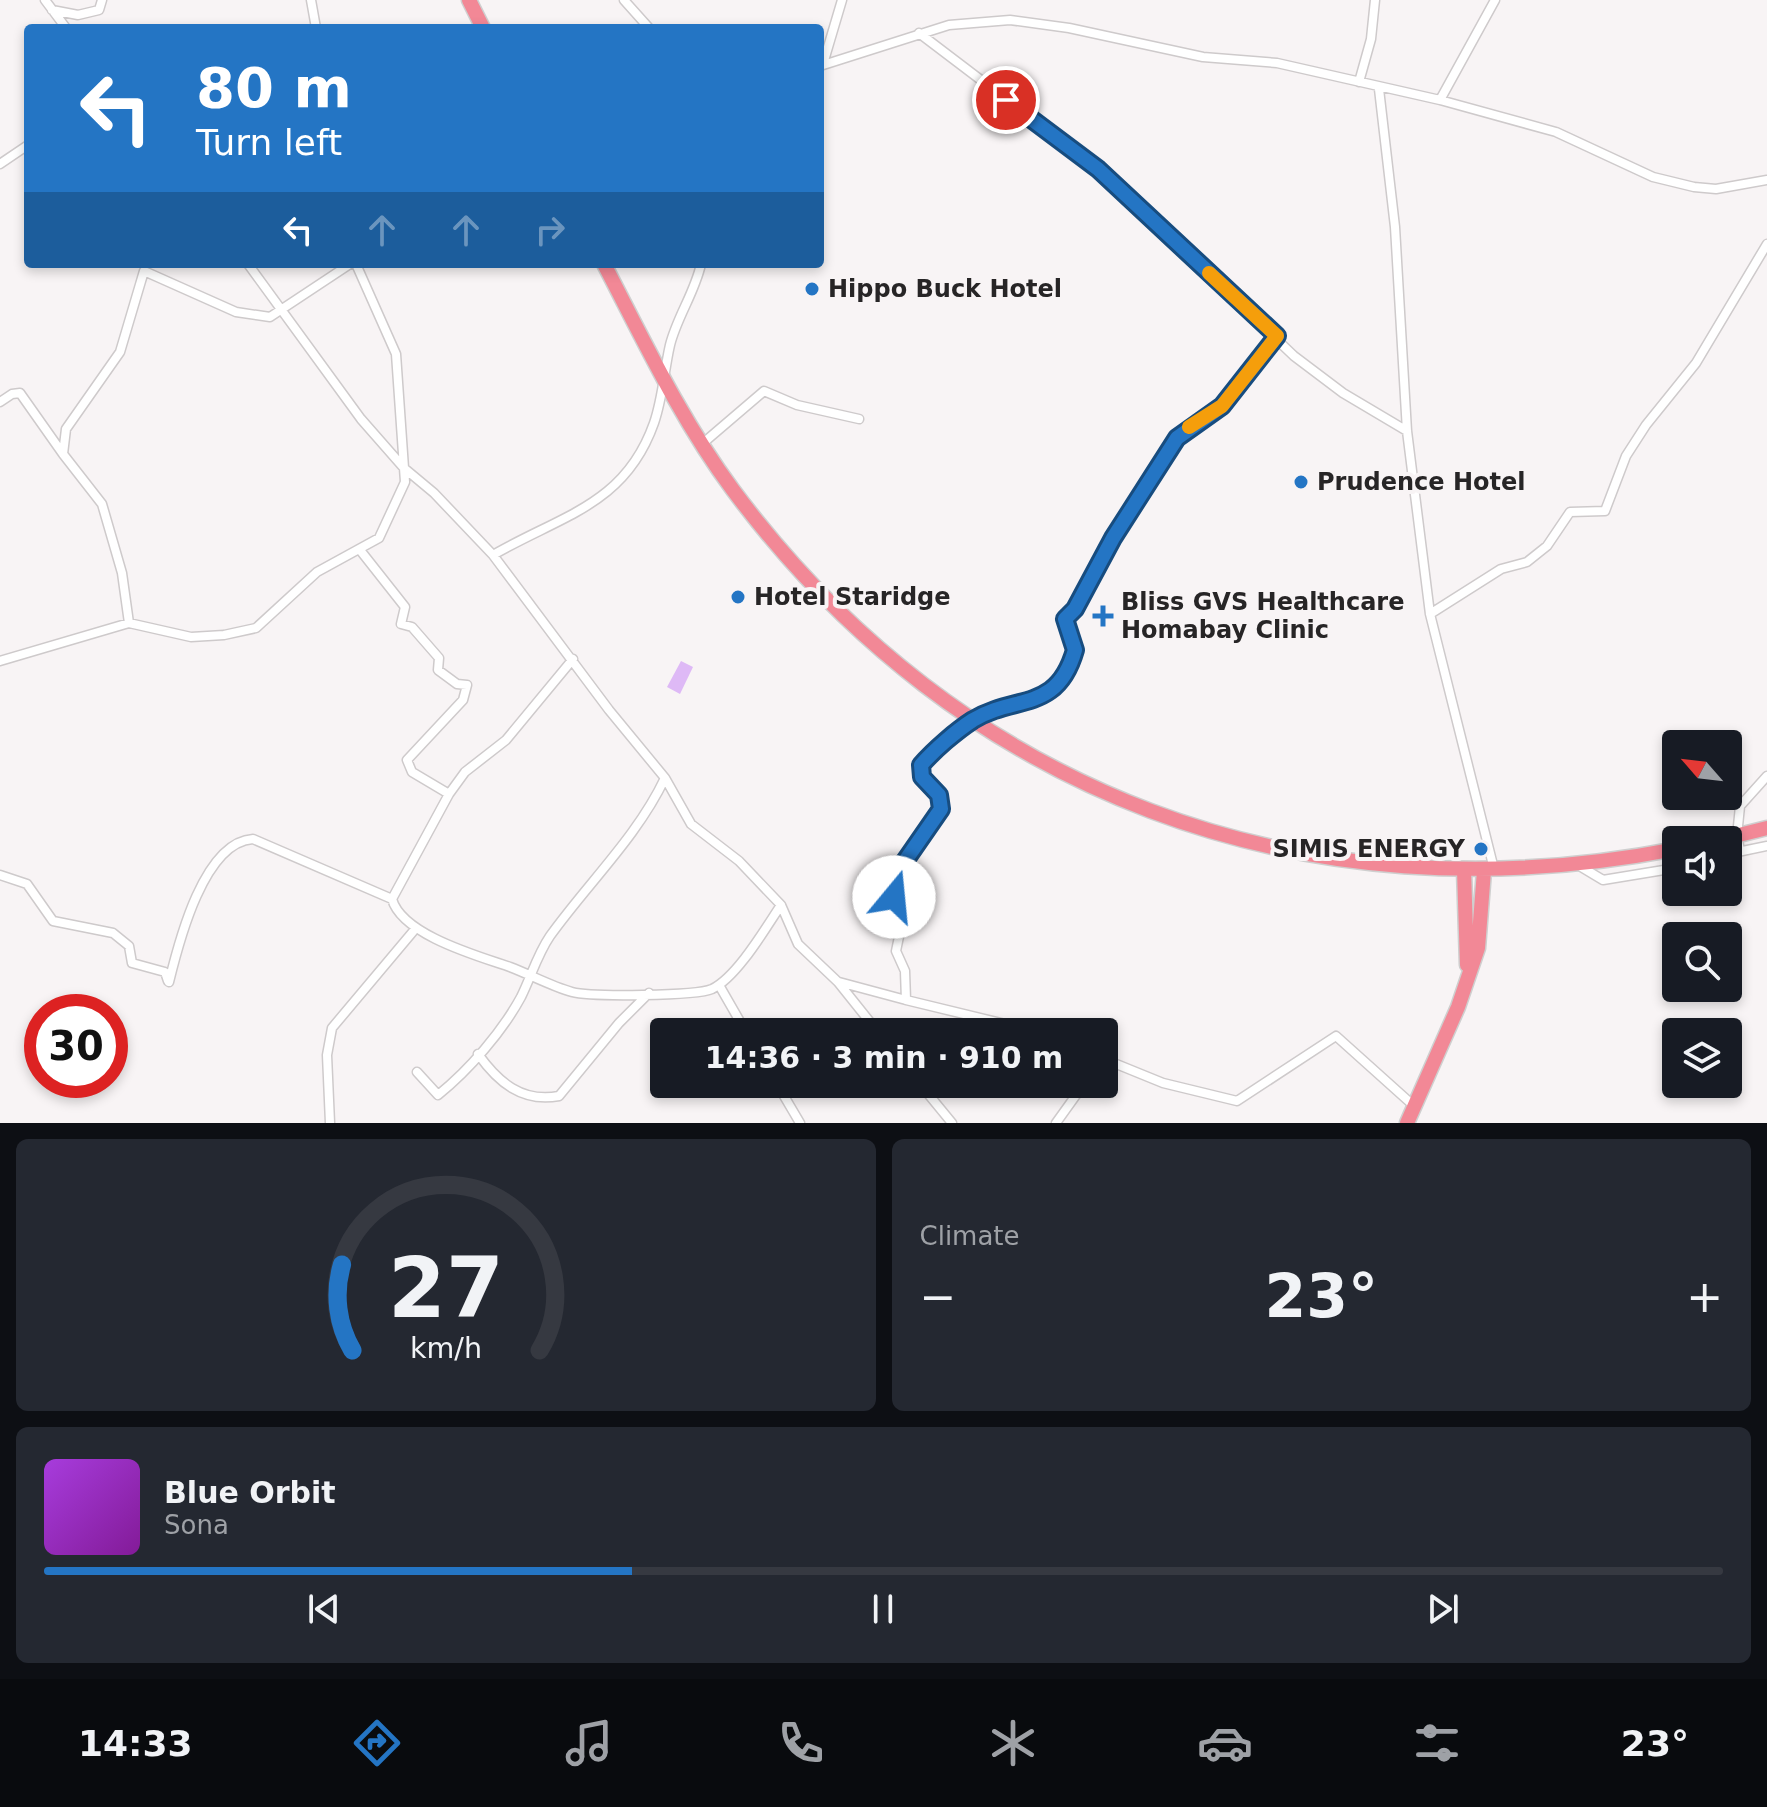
<!DOCTYPE html>
<html lang="en">
<head>
<meta charset="utf-8">
<style>
  body { margin:0; font-family:"DejaVu Sans",sans-serif; background:#242831; color:#f1f3f6; height:100vh; display:flex; flex-direction:column; font-size:30px; white-space:nowrap }
  * { box-sizing:border-box; margin:0 }
  p { font-size:26px; color:#9ea1a6 }
  .icon { flex:none; width:44px; height:44px; fill:none; stroke:currentColor; stroke-width:2; stroke-linecap:round; stroke-linejoin:round }
  .map { position:relative; height:1123px; overflow:hidden }
  .details { display:flex; flex-direction:column; gap:16px; padding:16px; background:#0d0f14; flex:1 }
  .details>* { flex:none }
  .top-card { position:absolute; left:24px; top:24px; width:800px; height:244px; border-radius:8px; box-shadow:0 4px 12px #0003; background:#2475c4; color:#fff; overflow:hidden }
  .needle { width:52px; rotate:298deg }
  .controls { position:absolute; left:1662px; top:730px; display:grid; gap:16px }
  .controls a { display:grid; place-items:center; width:80px; height:80px; border-radius:8px; background:#171b24; box-shadow:0 4px 12px #0003; font-size:40px }
  .speed { position:absolute; left:24px; top:994px; display:flex; gap:16px; font-size:40px; font-weight:700; text-align:center }
  .speed>* { display:grid; place-content:center; width:104px; height:104px; border-radius:50%; background:#171b24; box-shadow:0 4px 12px #0003; line-height:1 }
  .speed .limit { border:12px solid #d22; background:#fff; color:#111 }
  .pin { position:absolute; display:grid; place-items:center; width:68px; height:68px; color:#fff; margin:-34px; border:4px solid #fff; border-radius:50%; box-shadow:0 2px 8px #0007 }
  .me { position:absolute; width:88px; margin:-44px; rotate:17deg; stroke-linejoin:round; filter:drop-shadow(0 0 6px #0008) }
  .turn { display:flex; align-items:center; gap:28px; height:168px; padding:0 40px; font-size:36px }
  .turn .icon { width:104px; height:104px; stroke-width:2.5 }
  .turn b { display:block; font-size:56px; line-height:68px }
  .lanes { display:flex; align-items:center; height:76px; padding:0 40px; background:#0003; justify-content:center; gap:40px; direction:ltr }
  .lanes .off { opacity:.35 }
  .big { font-size:60px; font-weight:700; line-height:1.1 }
  .details .card { flex:1; display:flex; flex-direction:column; justify-content:center; gap:12px; min-width:0; padding:0 28px; border-radius:12px; background:#242831 }
  .details .dial { align-items:center; gap:0 }
  .dial svg { height:208px; overflow:visible; fill:none; stroke:#363941; stroke-width:7; stroke-linecap:round; text-anchor:middle }
  .dial text { fill:#f1f3f6; stroke:none }
  .song { display:flex; align-items:center; gap:24px }
  .cover { width:96px; height:96px; border-radius:12px; background:linear-gradient(135deg,hsl(280 70% 55%),hsl(290 70% 35%)) }
  .played { height:8px; border-radius:4px; background:linear-gradient(90deg,#2475c4 35%,#363941 35%) }
  .keys { display:flex; justify-content:space-around; direction:ltr }
  .heat { display:flex; justify-content:space-between; align-items:center; font-size:44px; direction:ltr }
  .details .tiles { flex:1; display:grid; gap:16px; grid-template-columns:1fr 1fr }
  .card:last-child { grid-column:span 2 }
  .trip { position:absolute; left:650px; top:1018px; width:468px; height:80px; border-radius:8px; background:#171b24; box-shadow:0 4px 12px #0003; font-weight:700; line-height:80px; text-align:center }
  .tab-bar { display:flex; height:128px; justify-content:space-around; align-items:center; background:#090b0e; color:#9ea1a6 }
  .tab-bar .icon { width:56px; height:56px }
  .tab-bar .current { color:#2475c4 }
  .tab-bar b { font-size:36px; color:#f1f3f6 }
  .map>svg:first-child { display:block }
  .water { fill:#deb9f6 }
  .lines { fill:none; stroke-linecap:round; stroke-linejoin:round }
  .street-casing { stroke:#cecacb; stroke-width:11 }
  .highway-casing { stroke:#cfcfcf; stroke-width:17 }
  .street { stroke:#fff; stroke-width:8 }
  .highway { stroke:#f28896; stroke-width:14 }
  .route-casing { stroke:#174c7f; stroke-width:20 }
  .route { stroke:#2475c4; stroke-width:14 }
  .slow { stroke:#f59e0b; stroke-width:14 }
  .poi-dot { fill:#2475c4; stroke:#f8f4f5; stroke-width:3 }
  .labels { text-anchor:middle; dominant-baseline:central; stroke-width:8; stroke-linejoin:round; paint-order:stroke }
  .poi-label { font-size:24px; font-weight:bold; fill:#272526; stroke:#f8f4f5; text-anchor:start }
</style>
</head>
<body>
<div class="map">
<svg width="1767" height="1123" viewBox="0 0 1767 1123">
  <rect width="100%" height="100%" fill="#f8f4f5"/>
  <path class="water" d="M681,661L693,667L680,694L667,687Z"/>
  <g class="lines">
    <g class="street-casing">
      <path id="street" d="M45,0L66,28
        M311,0L316,28
        M624,0L649,28
        M52,10L78,15L99,10L102,0
        M919,33L1098,169L1294,356L1343,393L1407,431
        M823,64L842,0
        M820,66L949,25L1010,20L1069,28L1203,57L1277,63L1440,100L1556,132L1653,177L1694,187L1716,189L1767,180
        M1359,82L1371,39L1375,0
        M1379,89L1395,227L1407,431L1430,614L1494,869
        M1440,100L1495,0
        M0,164L28,145
        M356,264L396,354L404,468L434,493L493,555L609,710L665,778L691,824L739,861L781,905L798,944L838,982L878,1032
        M0,402L12,394L20,393L63,454
        M702,444L764,391L797,405L859,419
        M360,550L405,607L401,624L412,627L439,658L438,670L457,684L467,685L463,700L407,760L412,772L449,794
        M493,555C562,515 625,505 654,423C663,397 664,371 670,345C677,317 695,292 701,264
        M1430,614L1501,569L1527,562L1547,546L1570,512L1605,511L1626,456L1646,425L1696,363L1767,244
        M129,623L122,573L102,504L63,454L66,429L120,352L144,271L236,312L270,317L350,264
        M573,659L506,740L465,772L449,794L392,899C402,935 478,956 510,967C531,975 551,986 572,992C590,997 696,996 712,989C737,977 765,929 781,905
        M0,661L129,623L191,637L224,635L256,628L317,572L379,538L405,482L404,468L361,419L248,264
        M1740,850L1737,836L1740,806L1767,776
        M1728,854L1767,846
        M1578,865L1603,880L1676,868
        M0,875L27,884L53,921L113,933L129,946L132,963L165,972L168,981
        M169,982C179,941 204,842 253,839L392,899
        M839,982L906,1000L905,971L896,951L901,927L895,887L905,861L941,809L939,795L922,777L921,765C934,750 956,731 973,720C1015,695 1058,713 1075,650L1065,619L1075,609L1113,538L1177,438L1222,406L1277,336
        M719,985L746,1032
        M906,1000L1038,1032
        M478,1054C498,1082 522,1103 559,1096L619,1023L649,993
        M1104,1059L1163,1083L1237,1101L1336,1036L1414,1106
        M417,1072L438,1095C469,1070 502,1032 521,997C531,977 537,955 550,936C588,883 637,837 665,778
        M777,1084L800,1123
        M920,1084L952,1123
        M330,1123L327,1055L332,1028L416,928
        M1056,1123L1084,1084"/>
    </g>
    <g class="highway-casing">
      <path id="highway" d="M469,0L483,28
        M604,264C644,341 681,420 733,490C960,795 1305,921 1676,849
        M1719,840L1767,828
        M1464,870L1467,965
        M1407,1123L1458,1007L1478,948L1484,871"/>
    </g>
    <use href="#street" class="street"/>
    <use href="#highway" class="highway"/>
  </g>
  <g class="lines">
    <g class="route-casing">
      <path id="route" d="M894,897L905,861L941,809L939,795L922,777L921,765C934,750 956,731 973,720C1016,694 1057,713 1075,650L1065,619L1075,609L1113,538L1177,438L1222,406L1277,336L1098,169L1006,100"/>
    </g>
    <use href="#route" class="route"/>
    <path class="slow" d="M1189,427L1222,406L1277,336L1209,273"/>
  </g>
  <g class="poi-dot">
    <circle cx="812" cy="289" r="8"/>
    <circle cx="1301" cy="482" r="8"/>
    <circle cx="738" cy="597" r="8"/>
    <path d="M1099 604h8v8h8v8h-8v8h-8v-8h-8v-8h8z"/>
    <circle cx="1481" cy="849" r="8"/>
  </g>
  <g class="labels">
    <g class="poi-label">
      <text x="828" y="289">Hippo Buck Hotel</text>
      <text x="1317" y="482">Prudence Hotel</text>
      <text x="754" y="597">Hotel Staridge</text>
      <text x="1121" y="602">Bliss GVS Healthcare<tspan x="1121" dy="28">Homabay Clinic</tspan></text>
      <text x="1465" y="849" text-anchor="end">SIMIS ENERGY</text>
    </g>
  </g>
</svg>
<div class="controls">
<a><svg class="needle" viewBox="-14 -14 28 28"><path d="M0-13l5 13h-10z" fill="#e53935"/><path d="M0 13l5-13h-10z" fill="#9ea1a6"/></svg></a>
<a><svg class="icon" aria-label="sound" viewBox="0 0 24 24"><path d="M4 9h4l5-4v14l-5-4H4zM17 9q2 3 0 6"/></svg></a>
<a><svg class="icon" aria-label="search" viewBox="0 0 24 24"><circle cx="10" cy="10" r="6"/><path d="M15 15l6 6"/></svg></a>
<a><svg class="icon" aria-label="layers" viewBox="0 0 24 24"><path d="M12 4l9 5-9 5-9-5zM3 14l9 5 9-5"/></svg></a>
</div>
<div class="speed"><div class="limit">30</div></div>
<div class="pin" style="left:1006px;top:100px;background:#d93025"><svg class="icon" aria-label="arrive" viewBox="0 0 24 24"><path d="M6 21V4h12l-3 4 3 4H6"/></svg></div>
<svg class="me" style="left:894px;top:897px" viewBox="-20 -20 40 40"><circle r="19" fill="#fff"/><path d="M0-13L10 11 0 6-10 11z" fill="#2475c4"/></svg>
<div class="trip">14:36 · 3 min · 910 m</div>
<div class="top-card">
<div class="turn"><svg class="icon" aria-label="left" viewBox="0 0 24 24"><path d="M17 20v-9H6M10 6l-5 5 5 5"/></svg><div><b>80 m</b>Turn left</div></div>
<div class="lanes"><svg class="icon" aria-label="left" viewBox="0 0 24 24"><path d="M17 20v-9H6M10 6l-5 5 5 5"/></svg><svg class="icon off" aria-label="ahead" viewBox="0 0 24 24"><path d="M12 20V5M6 11l6-6 6 6"/></svg><svg class="icon off" aria-label="ahead" viewBox="0 0 24 24"><path d="M12 20V5M6 11l6-6 6 6"/></svg><svg class="icon off" aria-label="right" viewBox="0 0 24 24"><path d="M7 20v-9h11M14 6l5 5-5 5"/></svg></div>
</div>
</div>
<section class="details">
<div class="tiles">
<div class="card dial"><svg viewBox="0 0 100 80">
<path d="M14 69A42 42 0 1 1 86 69"/>
<path d="M14 69A42 42 0 0 1 10 36" stroke="#2475c4"/>
<text x="50" y="56" font-size="32" font-weight="700">27</text>
<text x="50" y="72" font-size="11">km/h</text>
</svg></div>
<div class="card"><p>Climate</p>
<div class="heat"><a>−</a><b class="big">23°</b><a>+</a></div>
</div>
<div class="card">
<div class="song"><i class="cover"></i><div><b>Blue Orbit</b><p>Sona</p></div></div>
<div class="played"></div>
<div class="keys"><svg class="icon" aria-label="previous" viewBox="0 0 24 24"><path d="M18 5L8 12l10 7zM5 5v14"/></svg><svg class="icon" aria-label="pause" viewBox="0 0 24 24"><path d="M8 5v14M16 5v14"/></svg><svg class="icon" aria-label="next" viewBox="0 0 24 24"><path d="M6 5l10 7-10 7zM19 5v14"/></svg></div>
</div>
</div>
</section>
<nav class="tab-bar">
<b>14:33</b>
<svg class="icon current" aria-label="directions" viewBox="0 0 24 24"><path d="M12 3l9 9-9 9-9-9zM9 14v-3h6M13 9l2 2-2 2"/></svg>
<svg class="icon" aria-label="music" viewBox="0 0 24 24"><path d="M9 18V5l10-2v13"/><circle cx="6" cy="18" r="3"/><circle cx="16" cy="16" r="3"/></svg>
<svg class="icon" aria-label="phone" viewBox="0 0 24 24"><path d="M5 4h4l2 5-3 2q2 4 5 5l2-3 5 2v4C11 20 4 13 5 4z"/></svg>
<svg class="icon" aria-label="climate" viewBox="0 0 24 24"><path d="M12 3v18M4 7l16 10M4 17L20 7"/></svg>
<svg class="icon" aria-label="car" viewBox="0 0 24 24"><path d="M5 17H2v-5l4-1 3-4h7l3 4 3 1v5h-3M9 17h6M6 11h13"/><circle cx="7" cy="17" r="2"/><circle cx="17" cy="17" r="2"/></svg>
<svg class="icon" aria-label="filters" viewBox="0 0 24 24"><path d="M4 7h16M4 17h16"/><circle cx="9" cy="7" r="2"/><circle cx="15" cy="17" r="2"/></svg>
<b>23°</b>
</nav>
</body>
</html>
